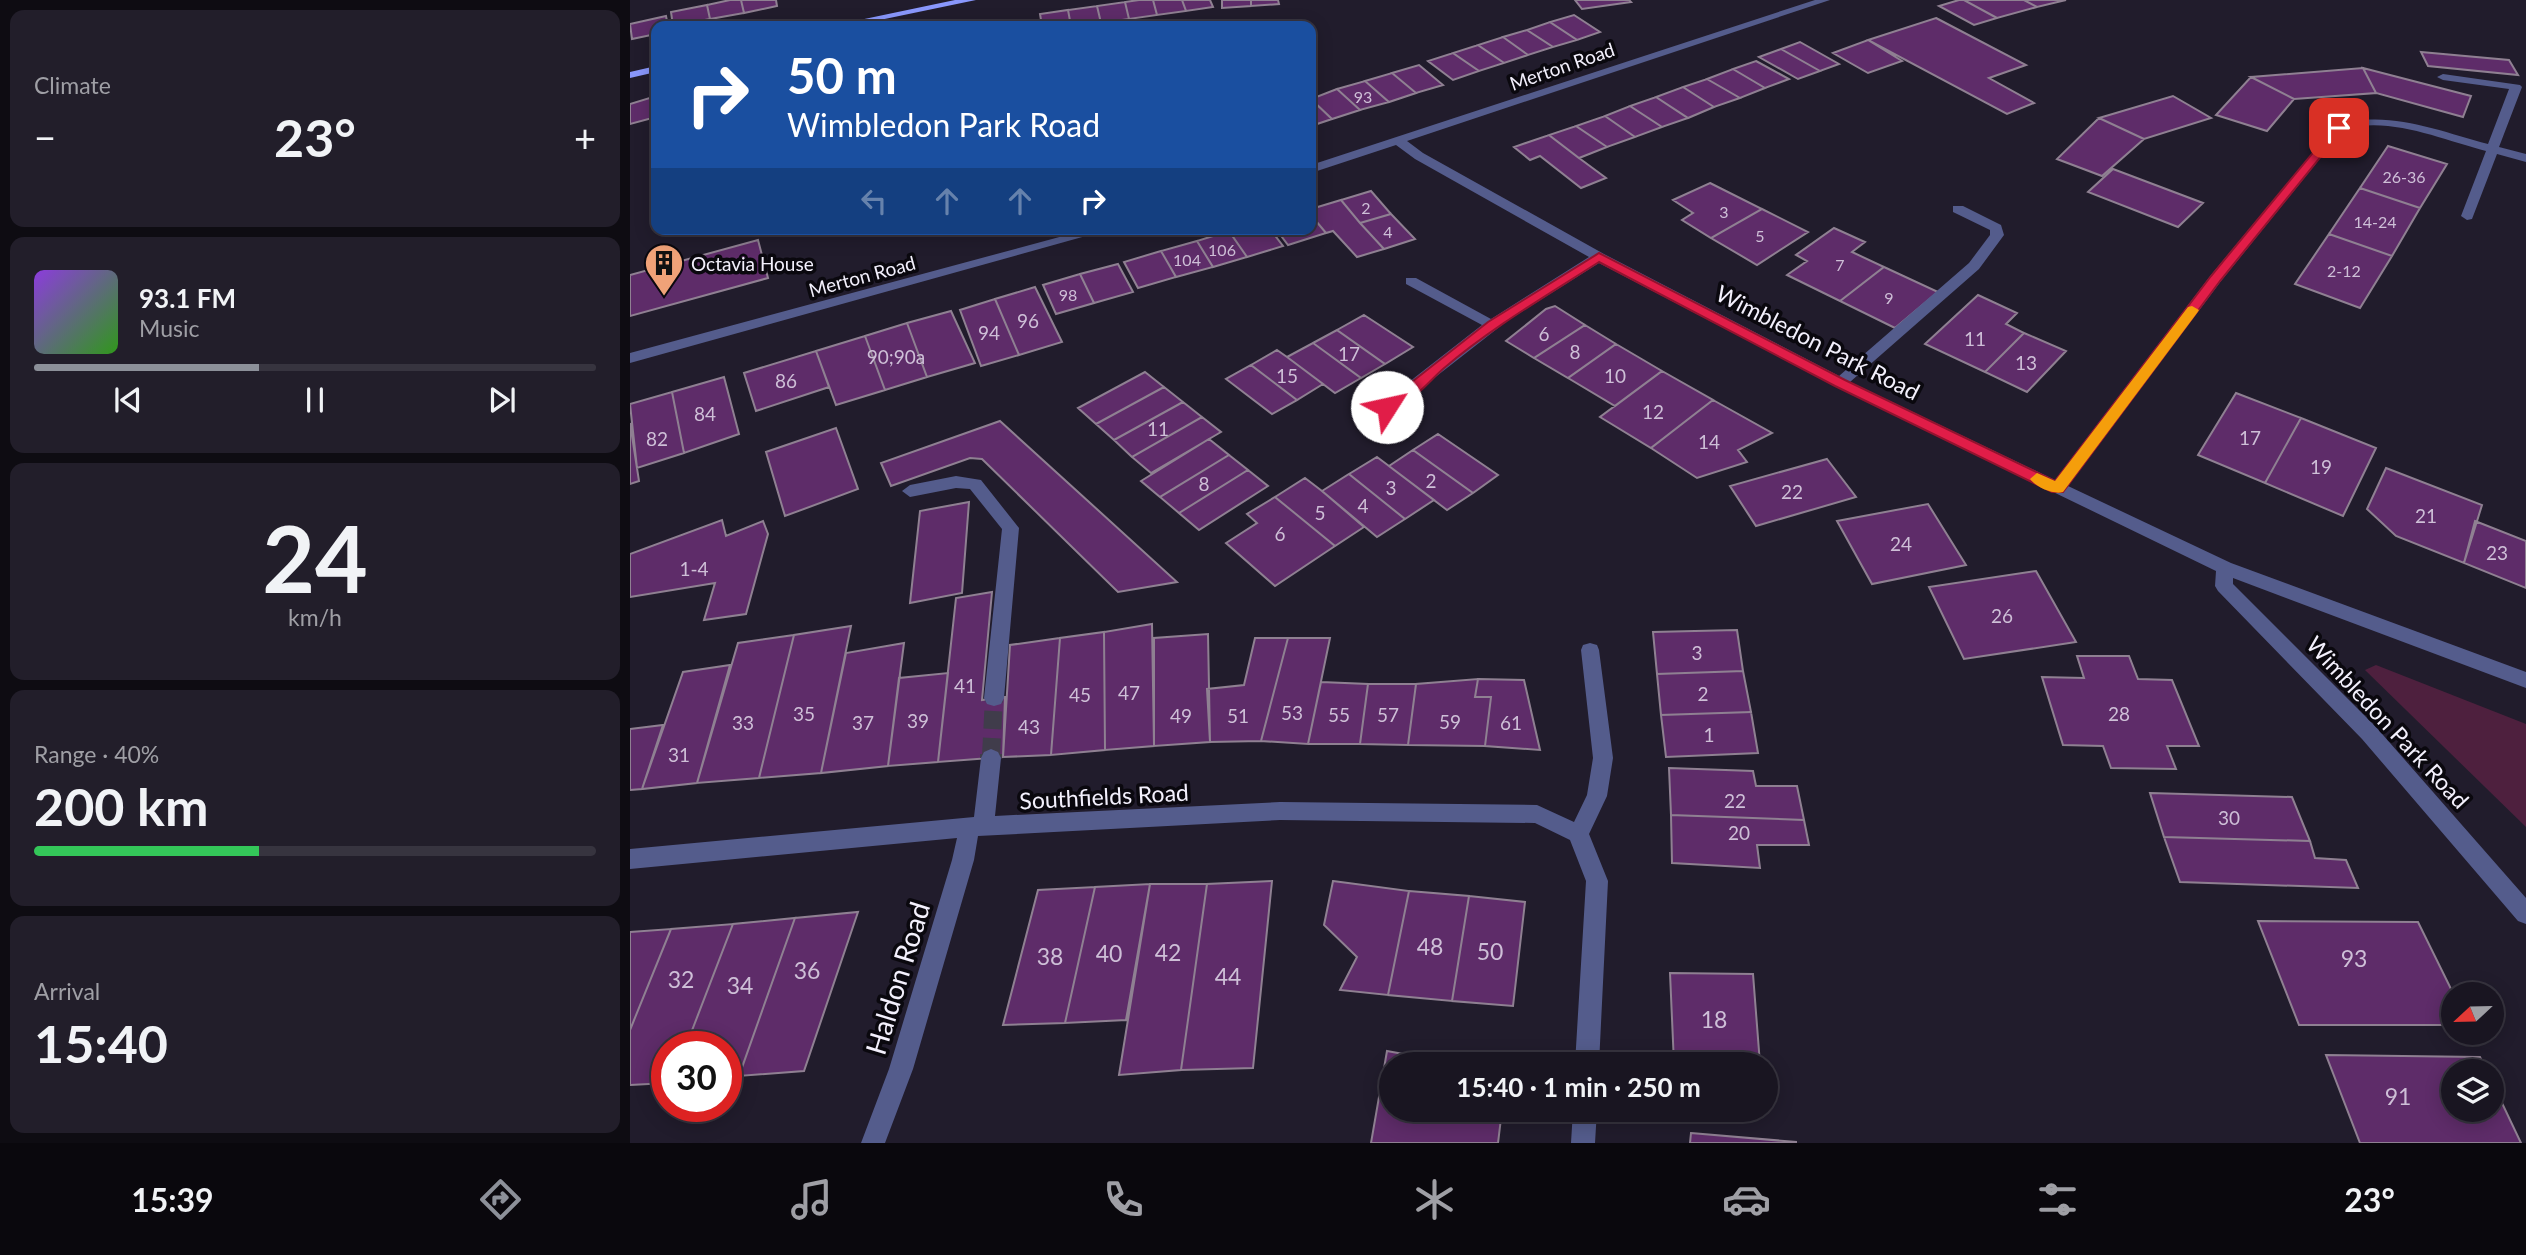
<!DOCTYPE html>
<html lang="en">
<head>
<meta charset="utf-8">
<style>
  body { margin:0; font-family:Lato,sans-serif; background:#221e2a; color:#f1f3f6; height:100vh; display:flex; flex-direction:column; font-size:26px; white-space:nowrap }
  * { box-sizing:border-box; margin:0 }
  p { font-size:23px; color:#9f9fa5 }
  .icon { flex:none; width:38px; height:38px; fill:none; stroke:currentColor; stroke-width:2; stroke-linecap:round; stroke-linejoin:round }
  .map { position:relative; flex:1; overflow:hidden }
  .side { display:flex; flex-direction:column; gap:10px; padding:10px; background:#0e0c12; width:630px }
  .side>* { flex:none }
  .top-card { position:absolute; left:21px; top:21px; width:665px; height:214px; border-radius:14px; box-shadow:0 4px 18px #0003,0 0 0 2px #37343f; background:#1a4fa0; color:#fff; overflow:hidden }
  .needle { width:46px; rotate:248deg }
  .buttons { position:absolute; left:1811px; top:982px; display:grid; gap:14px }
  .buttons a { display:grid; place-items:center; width:63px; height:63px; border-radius:50%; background:#191521; box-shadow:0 4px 18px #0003,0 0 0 2px #37343f; font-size:35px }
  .speed { position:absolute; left:21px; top:1031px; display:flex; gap:14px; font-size:35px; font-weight:700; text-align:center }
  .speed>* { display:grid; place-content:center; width:91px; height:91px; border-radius:50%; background:#191521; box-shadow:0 4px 18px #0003,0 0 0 2px #37343f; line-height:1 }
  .speed .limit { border:10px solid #d22; background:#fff; color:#111 }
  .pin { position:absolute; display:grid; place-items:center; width:60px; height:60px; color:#fff; margin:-30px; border-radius:14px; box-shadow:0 4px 10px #0006 }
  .me { position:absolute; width:77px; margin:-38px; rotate:55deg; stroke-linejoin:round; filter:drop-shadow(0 0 5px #0008) }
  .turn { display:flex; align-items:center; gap:24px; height:147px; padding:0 21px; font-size:32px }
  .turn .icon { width:91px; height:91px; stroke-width:2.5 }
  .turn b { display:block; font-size:49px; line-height:60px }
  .lanes { display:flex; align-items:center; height:66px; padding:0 21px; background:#0003; justify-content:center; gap:35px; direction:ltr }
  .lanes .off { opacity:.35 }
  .big { font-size:52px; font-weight:700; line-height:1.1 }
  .side .widget { flex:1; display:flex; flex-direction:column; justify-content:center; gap:10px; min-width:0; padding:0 24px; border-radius:14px; background:#221e2a }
  .side .dial { align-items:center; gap:0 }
  .dial b { font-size:91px; line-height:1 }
  .song { display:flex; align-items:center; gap:21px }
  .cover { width:84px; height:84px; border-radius:10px; background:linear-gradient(135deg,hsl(270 70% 55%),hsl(110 70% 35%)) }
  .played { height:7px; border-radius:4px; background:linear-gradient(90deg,#8c9099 40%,#37343f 40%) }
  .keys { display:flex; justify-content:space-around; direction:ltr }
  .heat { display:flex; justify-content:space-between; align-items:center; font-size:38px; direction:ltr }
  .charge { height:10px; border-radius:5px; background:linear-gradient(90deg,#34c759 40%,#37343f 0) }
  .trip { position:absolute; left:749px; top:1052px; width:399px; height:70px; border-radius:35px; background:#191521; box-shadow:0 4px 18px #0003,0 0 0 2px #37343f; font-weight:700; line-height:70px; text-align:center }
  .tab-bar { display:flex; height:112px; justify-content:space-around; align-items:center; background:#0a080d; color:#9f9fa5 }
  .tab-bar .icon { width:49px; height:49px }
  .tab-bar .current { color:#8c9099 }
  .tab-bar b { font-size:32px; color:#f1f3f6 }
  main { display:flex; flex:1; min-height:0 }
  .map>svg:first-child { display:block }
  .green { fill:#4e203e }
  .building { fill:#5e2c69; stroke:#8f8092; stroke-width:2 }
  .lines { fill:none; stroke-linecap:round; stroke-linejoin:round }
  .minor-tunnel-far1 { stroke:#403c4b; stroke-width:18; stroke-dasharray:18 9; stroke-linecap:butt }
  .minor-tunnel { stroke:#403c4b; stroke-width:22; stroke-dasharray:22 11; stroke-linecap:butt }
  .minor { fill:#545c8c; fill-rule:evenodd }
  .major { fill:#8997fc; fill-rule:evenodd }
  .route { fill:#e11d48; stroke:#92132f; stroke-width:2 }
  .slow { fill:#f59e0b }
  .labels { text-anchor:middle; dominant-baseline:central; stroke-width:7; stroke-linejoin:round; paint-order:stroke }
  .far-number-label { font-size:16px; fill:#cebfd7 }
  .far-street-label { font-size:19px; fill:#f3f0fc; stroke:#0a080e }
  .far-poi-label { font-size:19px; fill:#f3f0fc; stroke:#0a080e; text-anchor:start }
  .number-label { font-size:19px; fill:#cebfd7 }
  .street-label { font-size:23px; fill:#f3f0fc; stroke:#0a080e }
  .near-number-label { font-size:23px; fill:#cebfd7 }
  .near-street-label { font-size:28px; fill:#f3f0fc; stroke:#0a080e }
</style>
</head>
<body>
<main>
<section class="side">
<div class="widget"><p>Climate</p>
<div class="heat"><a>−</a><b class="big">23°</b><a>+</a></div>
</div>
<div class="widget">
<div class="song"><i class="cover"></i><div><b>93.1 FM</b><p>Music</p></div></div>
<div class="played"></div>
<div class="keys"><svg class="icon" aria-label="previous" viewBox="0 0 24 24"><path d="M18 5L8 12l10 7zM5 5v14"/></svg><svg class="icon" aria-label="pause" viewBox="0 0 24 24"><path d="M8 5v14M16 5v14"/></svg><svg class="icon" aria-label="next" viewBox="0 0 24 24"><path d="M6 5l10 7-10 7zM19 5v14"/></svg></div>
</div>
<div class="widget dial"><b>24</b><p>km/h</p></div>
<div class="widget"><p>Range · 40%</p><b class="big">200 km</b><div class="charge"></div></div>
<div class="widget"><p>Arrival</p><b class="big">15:40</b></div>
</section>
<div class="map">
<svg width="1896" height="1143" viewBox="0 0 1896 1143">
  <rect width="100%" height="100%" fill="#211c2c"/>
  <path class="green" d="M1746,665L1896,724V827L1735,670Z"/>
  <path class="building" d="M100,0H111L114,13L80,19L77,5Z
    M111,0H146L147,6L114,13Z
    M509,0H523L527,15L499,19L495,2Z
    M523,0H552L556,11L527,15Z
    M552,0H580L583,7L556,11Z
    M592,0H621V6L592,8Z
    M621,0H648L649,4L621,6Z
    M945,0H999L1001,2L952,9Z
    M1329,0H1334L1367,18L1344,25L1309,6Z
    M1334,0H1394L1407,7L1367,18Z
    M1394,0H1436L1407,7Z
    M495,2L499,19L471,23L467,6Z
    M77,5L80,19L43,26L41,12Z
    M467,6L471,23L441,26L438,10Z
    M438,10L441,26H412L410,14Z
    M944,15L970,32L947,40L920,22Z
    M36,16L38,26H26V34L2,39L0,24Z
    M1306,18L1396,65L1359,78L1404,103L1377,114L1238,40Z
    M920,22L947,40L923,47L897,30Z
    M897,30L923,47L898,55L873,37Z
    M873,37L898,55L874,63L848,45Z
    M1238,40L1272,61L1238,73L1203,53Z
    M1170,42L1209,64L1190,71L1151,49Z
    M848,45L874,63L849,71L823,53Z
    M1151,49L1190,71L1168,79L1129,57Z
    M1791,52L1879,60L1888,75L1798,66Z
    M823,53L849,71L823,80L798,61Z
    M1126,61L1159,79L1135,88L1103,69Z
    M789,65L813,85L786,93L762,73Z
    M1733,68L1746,93L1664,99L1621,77Z
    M1733,68L1841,96L1833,117L1746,93Z
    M1103,69L1135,88L1110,98L1077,79Z
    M762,73L786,93L759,102L735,81Z
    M1621,77L1664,99L1637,131L1586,115Z
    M1077,79L1110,98L1084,107L1053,87Z
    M735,81L759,102L730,110L707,89Z
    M1053,87L1084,107L1058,118L1026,97Z
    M707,89L730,110L702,119L681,99Z
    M26,96V117L0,124V104Z
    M1543,96L1581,118L1514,139L1469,118Z
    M1026,97L1058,118L1032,127L1000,106Z
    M681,99L702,119L681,126Z
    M1000,106L1032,127L1005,137L975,116Z
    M975,116L1005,137L977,147L946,126Z
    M1469,118L1514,139L1472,176L1427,159Z
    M946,126L977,147L949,158L919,135Z
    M919,135L949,158L976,178L951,188L910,156L900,160L884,147Z
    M1758,146L1817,164L1790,208L1730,188Z
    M1483,169L1573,203L1548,227L1458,192Z
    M1080,183L1132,209L1081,238L1052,220L1063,213L1043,200Z
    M1730,188L1790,208L1762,256L1699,234Z
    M741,191L761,214L730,223L711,200Z
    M711,200L730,223L754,249L727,257L703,231L696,233L681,215V209Z
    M1132,209L1178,232L1127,265L1081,238Z
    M761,214L785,239L754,249L730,223Z
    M681,215L696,233L658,245L646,229H681Z
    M1204,228L1235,242L1222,252L1254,267L1210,301L1157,275L1177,261L1166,255Z
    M607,229H640L653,246L617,257L599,231Z
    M599,231L617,257L583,267L567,241Z
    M1699,234L1762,256L1730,308L1665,284Z
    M128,240L138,278L0,316V275Z
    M567,241L583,267L546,277L531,251Z
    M531,251L546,277L508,288L494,262Z
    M488,264L503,292L464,303L450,274Z
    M1254,267L1308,292L1265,328L1210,301Z
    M450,274L464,303L426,314L413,285Z
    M405,287L432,342L389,355L365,299Z
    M1348,295L1387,313L1376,324L1394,333L1355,372L1295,344Z
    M365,299L389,355L351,366L330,310Z
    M925,306L955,325L904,358L876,341L916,309Z
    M321,311L345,363L297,377L277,323Z
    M734,315L783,347L755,364L707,330Z
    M277,323L297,377L255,390L235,336Z
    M955,325L986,344L938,378L904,358Z
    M707,330L755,364L731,378L683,343Z
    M1394,333L1436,351L1397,392L1355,372Z
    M235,336L255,390L206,405L186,351Z
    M683,343L731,378L705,393L657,357Z
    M986,344L1032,371L985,406L938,378Z
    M647,350L657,357L693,384L667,400L621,365Z
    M186,351L199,387L126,411L114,373Z
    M621,365L667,400L642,414L596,379Z
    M1032,371L1083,400L1021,448L970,417Z
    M515,372L534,387L466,424L448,408Z
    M94,377L109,434L54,453L42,392Z
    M534,387L553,402L484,440L466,424Z
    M42,392L54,453L7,468L0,404Z
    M1606,393L1671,418L1635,483L1568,455Z
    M1083,400L1142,433L1108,450L1117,462L1067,478L1021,448Z
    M553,402L572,417L502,457L484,440Z
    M572,417L591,432L521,473L502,457Z
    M1671,418L1746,448L1713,516L1635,483Z
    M370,421L547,582L488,592L352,459L340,458L261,486L251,463Z
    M0,423L9,481L0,484Z
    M206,428L228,489L155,516L136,452Z
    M808,434L868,475L843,493L783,450Z
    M579,439L599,455L530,497L511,481Z
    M783,450L843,493L817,510L759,466Z
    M599,455L618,470L549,513L530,497Z
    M747,457L759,466L804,500L775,519L719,474Z
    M1197,459L1226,497L1126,526L1100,486Z
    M1756,468L1852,505L1834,563L1766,536L1737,509Z
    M618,470L638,486L569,530L549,513Z
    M719,474L775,519L747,537L692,491Z
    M675,478L692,491L734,527L705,546L645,497Z
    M645,497L705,546L645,586L596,543L627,523L617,514Z
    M339,502L332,593L280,603L290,511Z
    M1298,504L1336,565L1242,584L1207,521Z
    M92,520L96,536L133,521L138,534L116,614L74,620L85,583L0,597V554Z
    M1845,521L1896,541V588L1834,563Z
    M1406,571L1446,642L1334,659L1299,587Z
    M362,592L352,700L375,697L373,757L308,762L326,598Z
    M522,624L524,746L475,750L474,632Z
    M221,626L191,773L129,778L164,635Z
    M1107,630L1113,671L1027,674L1023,632Z
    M474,632L475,750L421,755L430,638Z
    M578,634L580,742L524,746V638Z
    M164,635L129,778L67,783L108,643Z
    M430,638L421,755L373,757L380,645Z
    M625,638H658L631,741L580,742L577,689L614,685Z
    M658,638H700L678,744L631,741Z
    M274,643L258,766L191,773L216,653Z
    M1447,656H1499L1508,679L1542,680L1569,746H1537L1546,769L1481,768L1473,746L1433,745L1412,677L1454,678Z
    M100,665L67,783L12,789L53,672Z
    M1113,671L1121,712L1031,715L1027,674Z
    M318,673L308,762L258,766L269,678Z
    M848,679L845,697H861L855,746L778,745L786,684Z
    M848,679L894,680L910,750L855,746L861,697H845Z
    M691,682L738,684L730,744H678Z
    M738,684H786L778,745L730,744Z
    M1121,712L1128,753L1036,757L1031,715Z
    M33,725L12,789L0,790V729Z
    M1039,768L1123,771L1126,786H1167L1174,820L1041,815Z
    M1520,793L1662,797L1680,841L1534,837Z
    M1041,815L1174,820L1179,845H1127L1130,868L1042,863Z
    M1534,837L1680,841L1685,858L1716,860L1728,888L1550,882Z
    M642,881L623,1068L551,1070L577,884Z
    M703,881L779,891L758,995L710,990L727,957L694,925Z
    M520,884H577L551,1070L489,1075Z
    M520,884L496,1020L435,1023L465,887Z
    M465,887L435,1023L373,1025L408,890Z
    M779,891L839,896L822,1001L758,995Z
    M839,896L895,902L883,1006L822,1001Z
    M228,912L174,1071L109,1076L165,918Z
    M165,918L109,1076L96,1077V1046H56L103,924Z
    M1628,921L1788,922L1824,995V1025H1669Z
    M103,924L56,1046H37V1083L0,1085V1030L41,929Z
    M41,929L0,1030V932Z
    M1040,973L1123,974L1130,1064H1044Z
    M757,1051L828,1064H761V1110H872L868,1143H741Z
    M1696,1055L1850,1057L1857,1071H1824V1110H1862V1082L1891,1143H1730Z
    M1061,1133L1166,1142V1143H1060Z"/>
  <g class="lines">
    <path class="minor-tunnel-far1" d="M361,756L364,698"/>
    <path class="minor-tunnel" d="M361,758V754"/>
    <path class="minor" d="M1185,0H1200L777,141L793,153L974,254L1209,376L1339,263L1360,235V230L1323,212V206H1333L1371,225L1374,235L1349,269L1220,382L1425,480L1581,275L1705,126C1755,108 1809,131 1858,144L1879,89L1813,80L1807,77L1813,74L1890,85L1892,87L1869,147L1896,154V162L1867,154L1842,219L1837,220L1831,216L1856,151C1812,140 1758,115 1713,130L1591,281L1438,486L1601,563L1896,672V688L1603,578V584L1746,727L1896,898V924L1888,921L1732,739L1588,591L1585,586L1586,571L1205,386L969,263L877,321L762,411H752L749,407L752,403L852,325L776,284V278H786L861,319L959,257L785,159L766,145L681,173V165Z
      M459,229H481L0,363V353Z
      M326,476L351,480L389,528L374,698L371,704L364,706L357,704L354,698L372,529L340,489L326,488L280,497L272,491L280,485Z
      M960,643L967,645L969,650L983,758L977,796L959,834L978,881L969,1064H945L956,881L940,840L905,823L650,820L348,836L344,860L283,1069L255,1143H231L259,1069L322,860L327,838L0,869V849L344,817L351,758L354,752L361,749L368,752L371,758L365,816L650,802L907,805L944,822L957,795L963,758L951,650L953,645Z
      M943,1110H967L965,1143H941Z"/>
    <path class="major" d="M325,0H346L221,26H201Z
      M26,66V72L0,78V72Z"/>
  </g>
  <path class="route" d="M1705,126L1714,128L1590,281L1433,492H1422L1205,386L969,262C916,296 861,328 813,369C799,381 772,415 752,411L750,407L858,322L969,253L1215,380L1425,481L1581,276Z"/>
  <path class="slow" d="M1562,306L1569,310L1567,313L1433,492C1423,495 1406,487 1400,479L1407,473L1425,481L1558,307Z"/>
  <defs>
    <g id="building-pin" transform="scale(2.0125)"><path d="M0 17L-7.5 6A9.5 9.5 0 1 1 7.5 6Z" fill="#f0a278" stroke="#0a080e"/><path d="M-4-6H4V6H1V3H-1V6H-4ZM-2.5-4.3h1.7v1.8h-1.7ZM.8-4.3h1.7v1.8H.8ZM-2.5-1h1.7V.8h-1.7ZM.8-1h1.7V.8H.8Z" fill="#111"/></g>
  </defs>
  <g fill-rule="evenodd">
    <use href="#building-pin" x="34" y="263"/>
  </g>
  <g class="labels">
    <g class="far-number-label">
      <text x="733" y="96">93</text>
      <text x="1774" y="176">26-36</text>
      <text x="736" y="207">2</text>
      <text x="1094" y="211">3</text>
      <text x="1745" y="221">14-24</text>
      <text x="758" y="231">4</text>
      <text x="1130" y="235">5</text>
      <text x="592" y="249">106</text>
      <text x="557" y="259">104</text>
      <text x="1210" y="264">7</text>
      <text x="1714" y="270">2-12</text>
      <text x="438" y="294">98</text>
      <text x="1259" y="297">9</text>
    </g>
    <g class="far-street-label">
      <text transform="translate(932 66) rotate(-19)">Merton Road</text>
      <text transform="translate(232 276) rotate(-15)">Merton Road</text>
    </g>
    <g class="far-poi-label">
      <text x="61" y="263">Octavia House</text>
    </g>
    <g class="number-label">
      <text x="398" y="320">96</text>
      <text x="359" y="332">94</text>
      <text x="914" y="333">6</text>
      <text x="1345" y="338">11</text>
      <text x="945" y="351">8</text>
      <text x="719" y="353">17</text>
      <text x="266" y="356">90;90a</text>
      <text x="1396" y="362">13</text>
      <text x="657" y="375">15</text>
      <text x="985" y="375">10</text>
      <text x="156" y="380">86</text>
      <text x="1023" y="411">12</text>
      <text x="75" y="413">84</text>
      <text x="528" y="428">11</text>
      <text x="1620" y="437">17</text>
      <text x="27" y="438">82</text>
      <text x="1079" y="441">14</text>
      <text x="1691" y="466">19</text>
      <text x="801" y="480">2</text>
      <text x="574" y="483">8</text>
      <text x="761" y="487">3</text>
      <text x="1162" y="491">22</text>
      <text x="733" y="505">4</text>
      <text x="690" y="512">5</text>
      <text x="1796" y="515">21</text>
      <text x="650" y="533">6</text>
      <text x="1271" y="543">24</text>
      <text x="1867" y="552">23</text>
      <text x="64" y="568">1-4</text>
      <text x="1372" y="615">26</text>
      <text x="1067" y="652">3</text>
      <text x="335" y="685">41</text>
      <text x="499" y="692">47</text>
      <text x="1073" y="693">2</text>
      <text x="450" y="694">45</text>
      <text x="662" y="712">53</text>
      <text x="174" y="713">35</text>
      <text x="1489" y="713">28</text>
      <text x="709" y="714">55</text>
      <text x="758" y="714">57</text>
      <text x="551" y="715">49</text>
      <text x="608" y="715">51</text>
      <text x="288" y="720">39</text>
      <text x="820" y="721">59</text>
      <text x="113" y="722">33</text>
      <text x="233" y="722">37</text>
      <text x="881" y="722">61</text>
      <text x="399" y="726">43</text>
      <text x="1079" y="734">1</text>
      <text x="49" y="754">31</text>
      <text x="1105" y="800">22</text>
      <text x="1599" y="817">30</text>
      <text x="1109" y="832">20</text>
    </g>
    <g class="street-label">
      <text transform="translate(1188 342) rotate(27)">Wimbledon Park Road</text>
      <text transform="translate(1758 722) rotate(47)">Wimbledon Park Road</text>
      <text transform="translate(474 796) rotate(-3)">Southfields Road</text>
    </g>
    <g class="near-number-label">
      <text x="800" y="946">48</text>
      <text x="860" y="951">50</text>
      <text x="538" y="952">42</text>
      <text x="479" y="953">40</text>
      <text x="420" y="956">38</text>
      <text x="1724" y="958">93</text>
      <text x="177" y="970">36</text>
      <text x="598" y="976">44</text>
      <text x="51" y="979">32</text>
      <text x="110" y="985">34</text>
      <text x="1084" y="1019">18</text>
      <text x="1768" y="1096">91</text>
    </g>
    <g class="near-street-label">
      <text transform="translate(267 978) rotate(-73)">Haldon Road</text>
    </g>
  </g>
</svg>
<div class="buttons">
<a><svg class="needle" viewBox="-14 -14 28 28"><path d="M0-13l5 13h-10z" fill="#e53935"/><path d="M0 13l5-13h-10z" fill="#9f9fa5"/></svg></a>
<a><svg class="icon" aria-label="layers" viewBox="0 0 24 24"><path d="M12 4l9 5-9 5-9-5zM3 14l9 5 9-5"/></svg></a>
</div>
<div class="speed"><div class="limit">30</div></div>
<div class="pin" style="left:1709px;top:128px;background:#d93025"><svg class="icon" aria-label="arrive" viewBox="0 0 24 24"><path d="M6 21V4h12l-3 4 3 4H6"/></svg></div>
<svg class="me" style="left:757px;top:407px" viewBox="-20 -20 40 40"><circle r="19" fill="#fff"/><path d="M0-13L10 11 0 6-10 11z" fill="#e11d48"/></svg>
<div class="trip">15:40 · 1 min · 250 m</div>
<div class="top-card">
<div class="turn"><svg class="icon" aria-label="right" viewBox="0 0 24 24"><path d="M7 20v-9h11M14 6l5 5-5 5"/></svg><div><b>50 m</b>Wimbledon Park Road</div></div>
<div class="lanes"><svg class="icon off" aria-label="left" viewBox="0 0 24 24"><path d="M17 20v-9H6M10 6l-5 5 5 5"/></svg><svg class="icon off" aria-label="ahead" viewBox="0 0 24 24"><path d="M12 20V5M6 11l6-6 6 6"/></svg><svg class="icon off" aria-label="ahead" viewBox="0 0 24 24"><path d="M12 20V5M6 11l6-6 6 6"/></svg><svg class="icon" aria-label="right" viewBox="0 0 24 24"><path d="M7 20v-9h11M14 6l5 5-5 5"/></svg></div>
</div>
</div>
</main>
<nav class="tab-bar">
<b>15:39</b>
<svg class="icon current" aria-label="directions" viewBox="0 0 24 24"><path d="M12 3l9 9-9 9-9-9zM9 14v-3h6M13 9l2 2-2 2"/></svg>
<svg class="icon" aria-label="music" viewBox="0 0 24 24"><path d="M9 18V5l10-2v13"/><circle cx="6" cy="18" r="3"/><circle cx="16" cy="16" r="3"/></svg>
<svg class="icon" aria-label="phone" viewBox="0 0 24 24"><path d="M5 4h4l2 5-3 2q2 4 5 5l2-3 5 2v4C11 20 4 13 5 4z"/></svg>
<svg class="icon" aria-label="climate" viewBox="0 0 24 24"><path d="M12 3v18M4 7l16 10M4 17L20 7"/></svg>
<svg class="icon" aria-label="car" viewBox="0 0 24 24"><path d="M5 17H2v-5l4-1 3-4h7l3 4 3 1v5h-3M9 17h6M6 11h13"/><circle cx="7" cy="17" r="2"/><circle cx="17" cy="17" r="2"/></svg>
<svg class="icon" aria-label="filters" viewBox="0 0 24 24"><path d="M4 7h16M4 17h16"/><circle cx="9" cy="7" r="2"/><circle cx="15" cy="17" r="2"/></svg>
<b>23°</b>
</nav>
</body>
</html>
